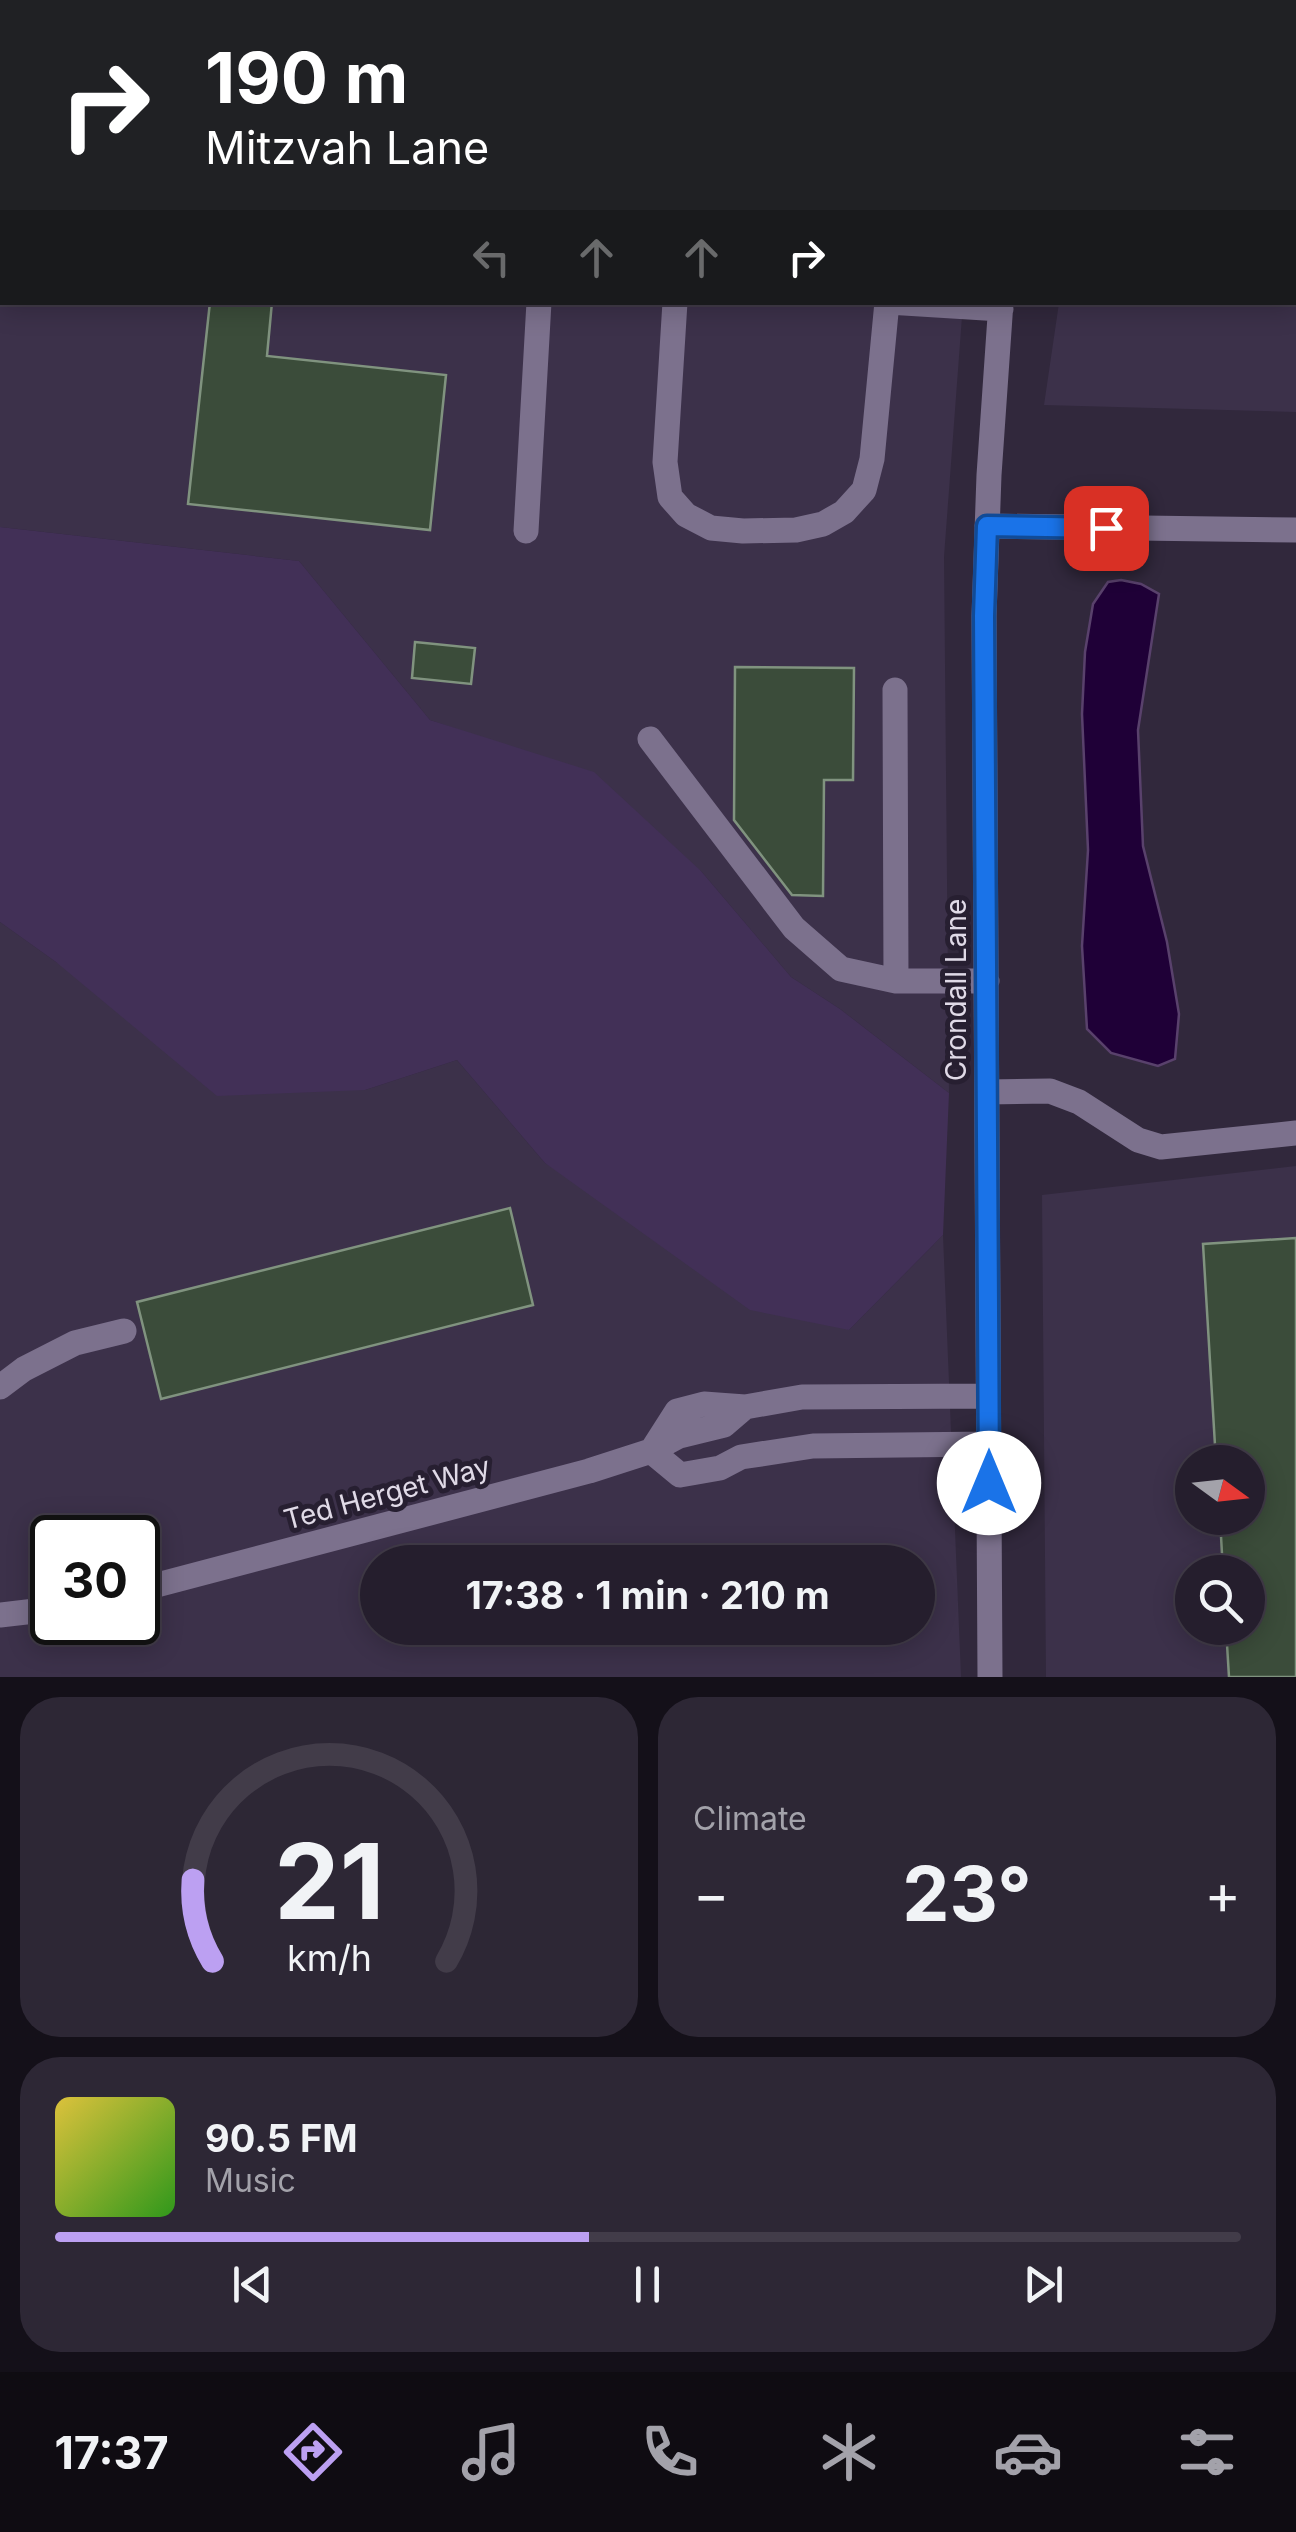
<!DOCTYPE html>
<html lang="en">
<head>
<meta charset="utf-8">
<style>
  body { margin:0; font-family:Inter,sans-serif; background:#2d2735; color:#f1f3f6; height:100vh; display:flex; flex-direction:column; font-size:38px; white-space:nowrap }
  * { box-sizing:border-box; margin:0 }
  p { font-size:32px; color:#a3a2aa }
  .icon { flex:none; width:55px; height:55px; fill:none; stroke:currentColor; stroke-width:2; stroke-linecap:round; stroke-linejoin:round }
  .map { position:relative; height:1677px; overflow:hidden }
  .side { display:flex; flex-direction:column; gap:20px; padding:20px; background:#141019; flex:1 }
  .side>* { flex:none }
  .banner { position:absolute; left:0px; top:0px; width:1298px; height:305px; box-shadow:0 5px 25px #0003,0 0 0 2px #423c49; background:#202124; color:#fff; overflow:hidden }
  .needle { width:65px; rotate:105deg }
  .fabs { position:absolute; left:1175px; top:1445px; display:grid; gap:20px }
  .fabs a { display:grid; place-items:center; width:90px; height:90px; border-radius:50%; background:#251e2d; box-shadow:0 5px 25px #0003,0 0 0 2px #423c49; font-size:50px }
  .speed { position:absolute; left:30px; top:1515px; display:flex; gap:20px; font-size:50px; font-weight:700; text-align:center }
  .speed>* { display:grid; place-content:center; width:130px; height:130px; border-radius:50%; background:#251e2d; box-shadow:0 5px 25px #0003,0 0 0 2px #423c49; line-height:1 }
  .speed .limit { border:5px solid #111; border-radius:15px; background:#fff; color:#111 }
  .pin { position:absolute; display:grid; place-items:center; width:85px; height:85px; color:#fff; margin:-42px; border-radius:20px; box-shadow:0 5px 15px #0006 }
  .me { position:absolute; width:110px; margin:-55px; rotate:0deg; stroke-linejoin:round; filter:drop-shadow(0 0 8px #0008) }
  .turn { display:flex; align-items:center; gap:35px; height:210px; padding:0 40px; font-size:45px }
  .turn .icon { width:130px; height:130px; stroke-width:2.5 }
  .turn b { display:block; font-size:70px; line-height:85px }
  .lanes { display:flex; align-items:center; height:95px; padding:0 40px; background:#0003; justify-content:center; gap:50px; direction:ltr }
  .lanes .off { opacity:.35 }
  .big { font-size:75px; font-weight:700; line-height:1.1 }
  .side .widget { flex:1; display:flex; flex-direction:column; justify-content:center; gap:15px; min-width:0; padding:0 35px; border-radius:40px; background:#2d2735 }
  .side .dial { align-items:center; gap:0 }
  .dial svg { height:260px; overflow:visible; fill:none; stroke:#423c49; stroke-width:7; stroke-linecap:round; text-anchor:middle }
  .dial text { fill:#f1f3f6; stroke:none }
  .song { display:flex; align-items:center; gap:30px }
  .cover { width:120px; height:120px; border-radius:15px; background:linear-gradient(135deg,hsl(50 70% 55%),hsl(110 70% 35%)) }
  .played { height:10px; border-radius:5px; background:linear-gradient(90deg,#bca0f2 45%,#423c49 45%) }
  .keys { display:flex; justify-content:space-around; direction:ltr }
  .heat { display:flex; justify-content:space-between; align-items:center; font-size:55px; direction:ltr }
  .side .tiles { flex:1; display:grid; gap:20px; grid-template-columns:1fr 1fr }
  .widget:last-child { grid-column:span 2 }
  .trip { position:absolute; left:360px; top:1545px; width:575px; height:100px; border-radius:50px; background:#251e2d; box-shadow:0 5px 25px #0003,0 0 0 2px #423c49; font-weight:700; line-height:100px; text-align:center }
  .dock { display:flex; height:160px; justify-content:space-around; align-items:center; background:#0f0c12; color:#a3a2aa }
  .dock .icon { width:70px; height:70px }
  .dock .selected { color:#bca0f2 }
  .dock b { font-size:45px; color:#f1f3f6 }
  .map>svg:first-child { display:block }
  .built { fill:#3c314a; fill-rule:evenodd }
  .green { fill:#423057 }
  .water { fill:#1f0037; stroke:#59416c; stroke-width:2.5 }
  .building { fill:#3b4c3a; stroke:#80937f; stroke-width:2.5 }
  .lines { fill:none; stroke-linecap:round; stroke-linejoin:round }
  .minor { stroke:#7c718d; stroke-width:25 }
  .route-casing { stroke:#114b97; stroke-width:25 }
  .route { stroke:#1a73e8; stroke-width:18 }
  .labels { text-anchor:middle; dominant-baseline:central; stroke-width:10; stroke-linejoin:round; paint-order:stroke }
  .street-label { font-size:28px; fill:#e0dae7; stroke:#271f31 }
</style>
</head>
<body>
<div class="map">
<svg width="1296" height="1677" viewBox="0 0 1296 1677">
  <rect width="100%" height="100%" fill="#31283c"/>
  <path class="built" d="M0,0H1015L1014,2H2V302L963,303L944,557L949,1093L840,1009L791,977L701,871L495,742L430,720L299,561L0,527Z
    M1113,0H1296V412L1044,405L1059,303L1295,302V2H1112Z
    M0,922L56,962L365,1090L457,1060L545,1163L849,1330L943,1235L961,1677H0ZM52,1538H138V1622H52ZM378,1562H918V1628H378Z
    M1296,1166V1677H1046L1042,1195ZM1192,1462H1248V1518H1192ZM1192,1572H1248V1628H1192Z"/>
  <path class="green" d="M0,527L299,561L430,720L594,772L701,871L791,977L840,1009L949,1093L943,1235L849,1330L750,1310L545,1163L457,1060L365,1090L217,1096L56,962L0,922Z"/>
  <path class="water" d="M1121,580L1141,584L1159,594L1138,730L1143,846L1167,942L1179,1014L1175,1059L1158,1066L1111,1053L1087,1029L1082,946L1088,850L1082,714L1085,652L1093,604L1108,582Z"/>
  <path class="building" d="M571,0H827V2H571Z
    M210,302H272L267,356L446,375L430,530L188,504Z
    M415,642L475,648L471,684L412,678Z
    M735,667L854,668L853,780H824L823,896L792,895L734,820Z
    M510,1208L533,1305L161,1399L137,1302Z
    M1296,1238V1677H1229L1226,1628H1248V1572H1223L1220,1518H1248V1462H1216L1203,1244Z"/>
  <g class="lines">
    <path class="minor" d="M901,0L910,2
      M522,2V0
      M1053,2V0
      M0,206H2
      M675,302L665,462L670,497L686,515L711,528L743,531L796,530L823,524L844,512L864,490L872,459L887,302
      M888,302L1001,309
      M987,526L1296,530
      M526,531L539,302
      M895,690L896,981
      M650,739L794,928L841,969L896,981H987
      M987,1092L1050,1091L1079,1102L1138,1140L1161,1147L1296,1133
      M0,1387L24,1369L75,1343L124,1331
      M654,1447L677,1411L704,1404L745,1407L802,1397L988,1396
      M651,1451L680,1475L720,1468L741,1457L813,1446L989,1444
      M138,1590L589,1471L651,1451L679,1436L724,1425L745,1407
      M0,1615L52,1609
      M990,1677L984,616L989,475L1001,302"/>
  </g>
  <g class="lines">
    <g class="route-casing">
      <path id="route" d="M989,1483L984,616L987,526L1106,528"/>
    </g>
    <use href="#route" class="route"/>
  </g>
  <g class="labels">
    <g class="street-label">
      <text transform="translate(956 990) rotate(-90)">Crondall Lane</text>
      <text transform="translate(387 1493) rotate(-15)">Ted Herget Way</text>
    </g>
  </g>
</svg>
<div class="fabs">
<a><svg class="needle" viewBox="-14 -14 28 28"><path d="M0-13l5 13h-10z" fill="#e53935"/><path d="M0 13l5-13h-10z" fill="#a3a2aa"/></svg></a>
<a><svg class="icon" aria-label="search" viewBox="0 0 24 24"><circle cx="10" cy="10" r="6"/><path d="M15 15l6 6"/></svg></a>
</div>
<div class="speed"><div class="limit">30</div></div>
<div class="pin" style="left:1106px;top:528px;background:#d93025"><svg class="icon" aria-label="arrive" viewBox="0 0 24 24"><path d="M6 21V4h12l-3 4 3 4H6"/></svg></div>
<svg class="me" style="left:989px;top:1483px" viewBox="-20 -20 40 40"><circle r="19" fill="#fff"/><path d="M0-13L10 11 0 6-10 11z" fill="#1a73e8"/></svg>
<div class="trip">17:38 · 1 min · 210 m</div>
<div class="banner">
<div class="turn"><svg class="icon" aria-label="right" viewBox="0 0 24 24"><path d="M7 20v-9h11M14 6l5 5-5 5"/></svg><div><b>190 m</b>Mitzvah Lane</div></div>
<div class="lanes"><svg class="icon off" aria-label="left" viewBox="0 0 24 24"><path d="M17 20v-9H6M10 6l-5 5 5 5"/></svg><svg class="icon off" aria-label="ahead" viewBox="0 0 24 24"><path d="M12 20V5M6 11l6-6 6 6"/></svg><svg class="icon off" aria-label="ahead" viewBox="0 0 24 24"><path d="M12 20V5M6 11l6-6 6 6"/></svg><svg class="icon" aria-label="right" viewBox="0 0 24 24"><path d="M7 20v-9h11M14 6l5 5-5 5"/></svg></div>
</div>
</div>
<section class="side">
<div class="tiles">
<div class="widget dial"><svg viewBox="0 0 100 80">
<path d="M14 69A42 42 0 1 1 86 69"/>
<path d="M14 69A42 42 0 0 1 8 44" stroke="#bca0f2"/>
<text x="50" y="56" font-size="32" font-weight="700">21</text>
<text x="50" y="72" font-size="11">km/h</text>
</svg></div>
<div class="widget"><p>Climate</p>
<div class="heat"><a>−</a><b class="big">23°</b><a>+</a></div>
</div>
<div class="widget">
<div class="song"><i class="cover"></i><div><b>90.5 FM</b><p>Music</p></div></div>
<div class="played"></div>
<div class="keys"><svg class="icon" aria-label="previous" viewBox="0 0 24 24"><path d="M18 5L8 12l10 7zM5 5v14"/></svg><svg class="icon" aria-label="pause" viewBox="0 0 24 24"><path d="M8 5v14M16 5v14"/></svg><svg class="icon" aria-label="next" viewBox="0 0 24 24"><path d="M6 5l10 7-10 7zM19 5v14"/></svg></div>
</div>
</div>
</section>
<nav class="dock">
<b>17:37</b>
<svg class="icon selected" aria-label="directions" viewBox="0 0 24 24"><path d="M12 3l9 9-9 9-9-9zM9 14v-3h6M13 9l2 2-2 2"/></svg>
<svg class="icon" aria-label="music" viewBox="0 0 24 24"><path d="M9 18V5l10-2v13"/><circle cx="6" cy="18" r="3"/><circle cx="16" cy="16" r="3"/></svg>
<svg class="icon" aria-label="phone" viewBox="0 0 24 24"><path d="M5 4h4l2 5-3 2q2 4 5 5l2-3 5 2v4C11 20 4 13 5 4z"/></svg>
<svg class="icon" aria-label="climate" viewBox="0 0 24 24"><path d="M12 3v18M4 7l16 10M4 17L20 7"/></svg>
<svg class="icon" aria-label="car" viewBox="0 0 24 24"><path d="M5 17H2v-5l4-1 3-4h7l3 4 3 1v5h-3M9 17h6M6 11h13"/><circle cx="7" cy="17" r="2"/><circle cx="17" cy="17" r="2"/></svg>
<svg class="icon" aria-label="filters" viewBox="0 0 24 24"><path d="M4 7h16M4 17h16"/><circle cx="9" cy="7" r="2"/><circle cx="15" cy="17" r="2"/></svg>
</nav>
</body>
</html>
